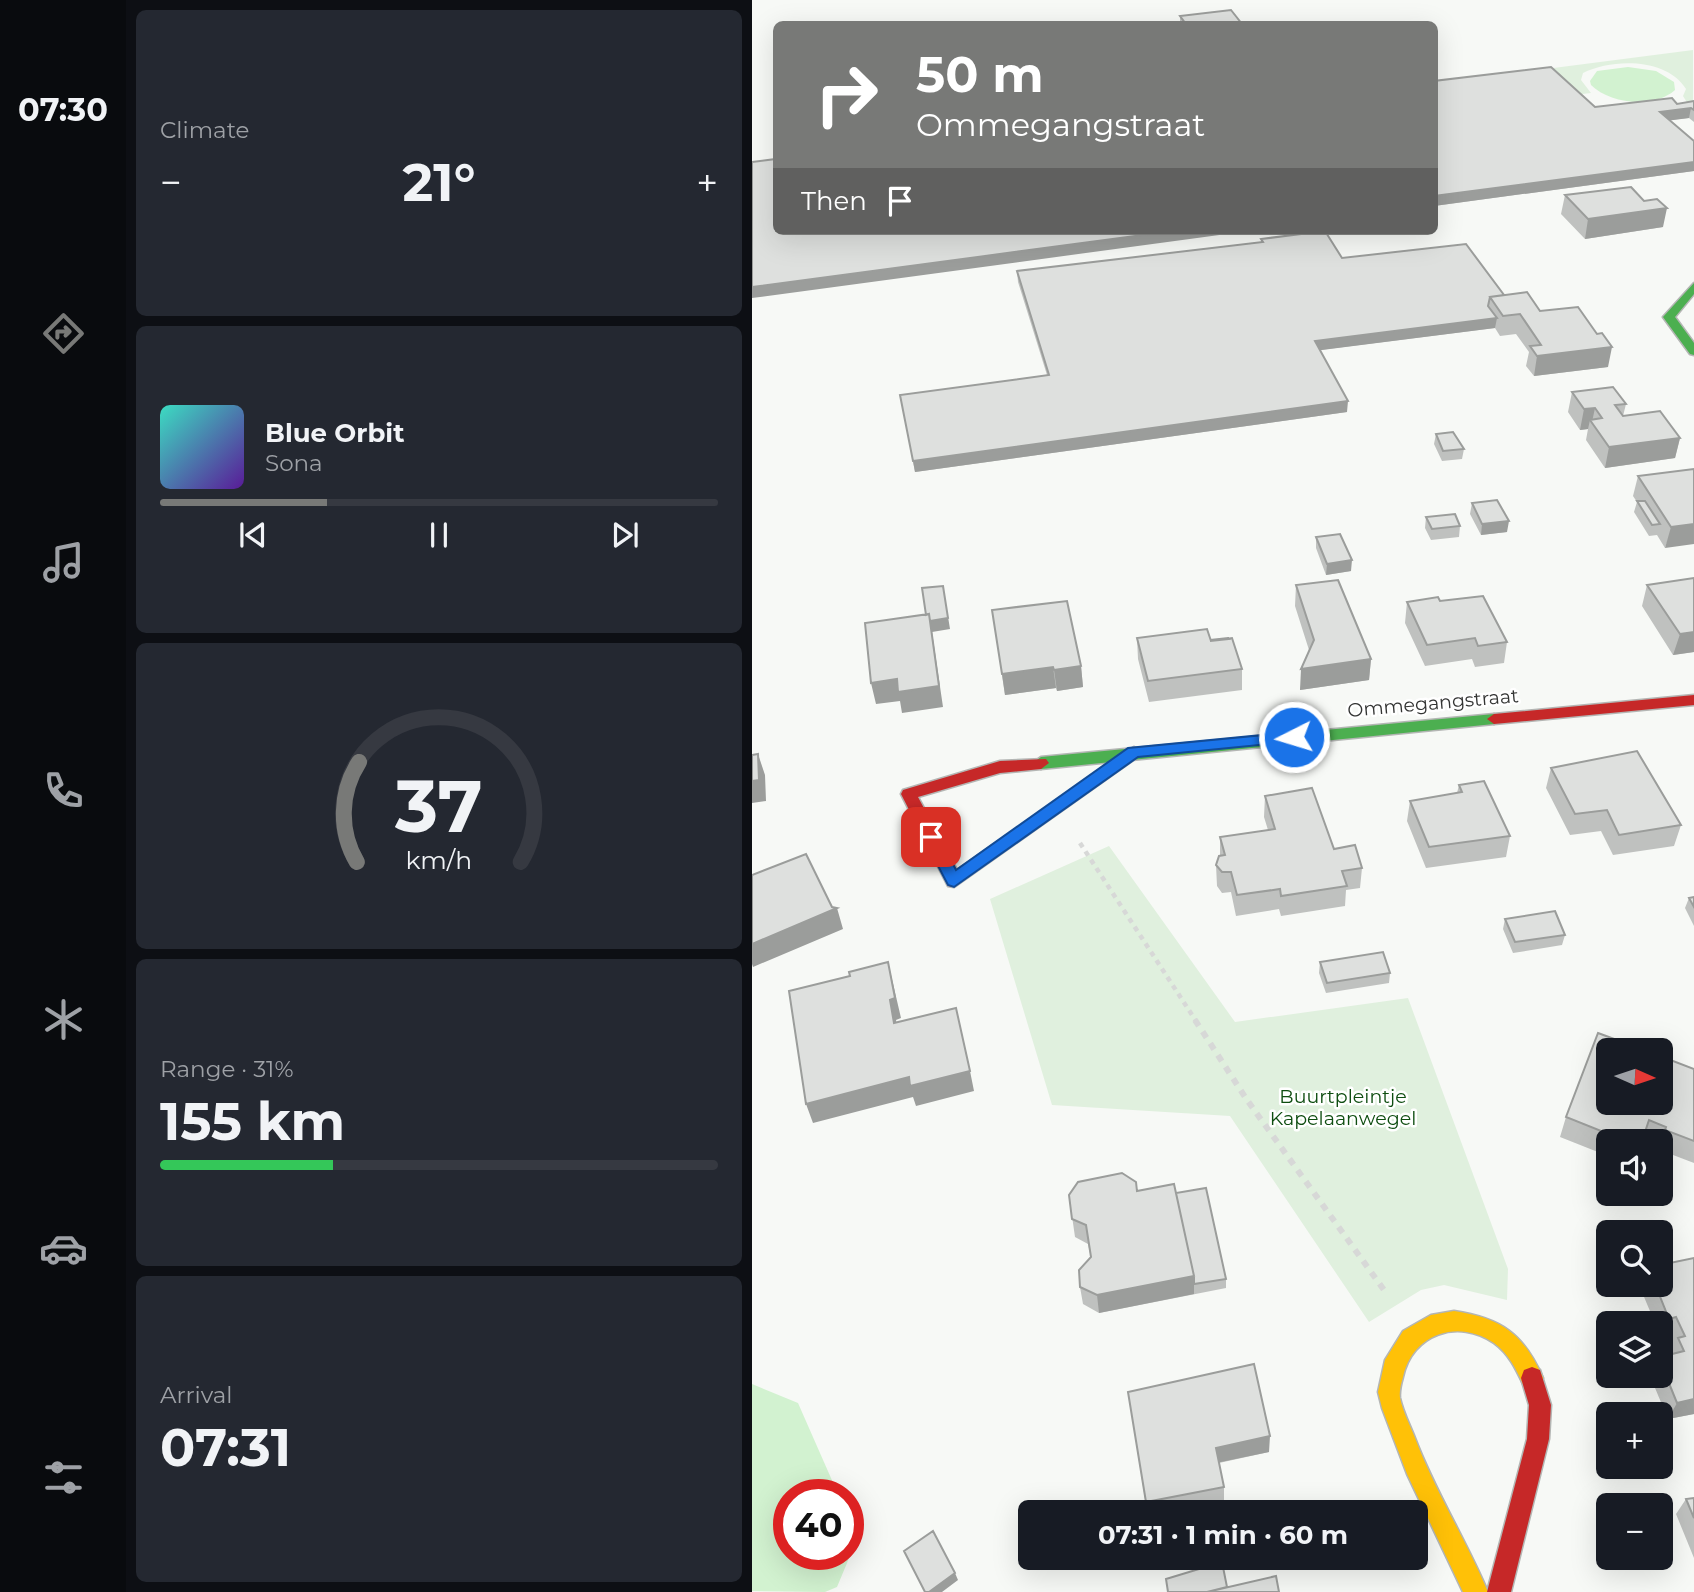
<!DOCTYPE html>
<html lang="en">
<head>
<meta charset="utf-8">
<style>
  body { margin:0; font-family:Montserrat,sans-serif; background:#242831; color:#f1f3f6; height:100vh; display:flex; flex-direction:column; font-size:26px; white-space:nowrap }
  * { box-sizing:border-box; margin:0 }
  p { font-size:23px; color:#9ea1a6 }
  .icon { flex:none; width:38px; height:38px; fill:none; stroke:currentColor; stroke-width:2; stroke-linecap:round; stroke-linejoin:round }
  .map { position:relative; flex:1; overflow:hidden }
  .panel { display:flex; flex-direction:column; gap:10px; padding:10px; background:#0d0f14; width:626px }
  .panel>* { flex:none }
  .top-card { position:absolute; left:21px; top:21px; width:665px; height:214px; border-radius:10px; box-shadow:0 7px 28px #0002; background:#787977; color:#fff; overflow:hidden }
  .needle { width:46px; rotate:93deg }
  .buttons { position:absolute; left:844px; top:1038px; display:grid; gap:14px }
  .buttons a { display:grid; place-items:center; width:77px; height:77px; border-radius:10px; background:#171b24; box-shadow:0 7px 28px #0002; font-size:35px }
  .speed { position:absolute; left:21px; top:1479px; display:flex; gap:14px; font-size:35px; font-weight:700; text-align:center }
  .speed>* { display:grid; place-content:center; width:91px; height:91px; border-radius:50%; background:#171b24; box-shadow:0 7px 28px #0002; line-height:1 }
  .speed .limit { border:10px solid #d22; background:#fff; color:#111 }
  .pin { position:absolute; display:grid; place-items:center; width:60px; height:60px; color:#fff; margin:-30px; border-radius:14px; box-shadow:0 4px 10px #0006 }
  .me { position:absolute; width:77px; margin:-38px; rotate:265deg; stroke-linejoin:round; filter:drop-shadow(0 0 5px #0008) }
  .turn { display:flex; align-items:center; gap:24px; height:147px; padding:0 28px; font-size:32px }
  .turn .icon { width:91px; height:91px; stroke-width:2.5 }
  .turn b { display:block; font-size:49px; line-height:60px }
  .then { display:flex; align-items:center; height:66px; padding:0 28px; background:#0003; gap:14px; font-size:26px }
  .big { font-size:52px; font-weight:700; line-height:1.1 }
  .panel .widget { flex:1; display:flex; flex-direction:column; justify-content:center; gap:10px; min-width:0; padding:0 24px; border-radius:10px; background:#242831 }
  .panel .dial { align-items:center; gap:0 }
  .dial svg { height:182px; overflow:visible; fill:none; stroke:#363941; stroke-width:7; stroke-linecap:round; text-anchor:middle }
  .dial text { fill:#f1f3f6; stroke:none }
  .song { display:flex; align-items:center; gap:21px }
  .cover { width:84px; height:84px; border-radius:10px; background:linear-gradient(135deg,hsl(170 70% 55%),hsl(270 70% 35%)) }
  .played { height:7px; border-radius:4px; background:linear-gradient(90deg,#787977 30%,#363941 30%) }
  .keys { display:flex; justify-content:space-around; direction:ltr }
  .heat { display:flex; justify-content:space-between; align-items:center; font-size:38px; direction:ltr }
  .charge { height:10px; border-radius:5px; background:linear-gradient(90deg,#34c759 31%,#363941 0) }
  .trip { position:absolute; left:266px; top:1500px; width:410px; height:70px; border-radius:10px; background:#171b24; box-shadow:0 7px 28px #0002; font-weight:700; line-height:70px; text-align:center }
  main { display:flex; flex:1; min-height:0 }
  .menu { display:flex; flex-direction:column; width:126px; justify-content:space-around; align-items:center; background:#090b0e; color:#9ea1a6 }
  .menu .icon { width:49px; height:49px }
  .menu .selected { color:#787977 }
  .menu b { font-size:32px; color:#f1f3f6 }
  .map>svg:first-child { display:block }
  .green { fill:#e0f0de }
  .water { fill:#d2f2d0 }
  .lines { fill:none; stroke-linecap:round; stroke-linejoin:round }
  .river { fill:#d2f2d0; fill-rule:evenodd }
  .fast-casing { stroke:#b4b6b4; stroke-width:3 }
  .slow-casing { stroke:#b4b6b4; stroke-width:3 }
  .jam-casing { stroke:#b4b6b4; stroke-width:3 }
  .path-far1 { stroke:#d7d8d7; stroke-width:4.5; stroke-dasharray:5 5; stroke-linecap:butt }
  .path { stroke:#d7d8d7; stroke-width:6; stroke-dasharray:7 7; stroke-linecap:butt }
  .fast { fill:#4caf50; fill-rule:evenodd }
  .slow { fill:#ffc107; fill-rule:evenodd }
  .jam { fill:#c62828; fill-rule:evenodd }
  .wall { fill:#bfc1bf }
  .shaded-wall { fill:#9b9d9b }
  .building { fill:#dee0de; stroke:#9b9d9b; stroke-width:2 }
  .route { fill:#1a73e8; stroke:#114b97; stroke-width:2 }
  .labels { text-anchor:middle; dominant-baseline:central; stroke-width:5; stroke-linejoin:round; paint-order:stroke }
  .street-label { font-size:19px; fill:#333433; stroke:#fff }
  .park-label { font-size:19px; fill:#0e4d10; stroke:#fff }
</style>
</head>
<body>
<main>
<nav class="menu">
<b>07:30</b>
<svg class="icon selected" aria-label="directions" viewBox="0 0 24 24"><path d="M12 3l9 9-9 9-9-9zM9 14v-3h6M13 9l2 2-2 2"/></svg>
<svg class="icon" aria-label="music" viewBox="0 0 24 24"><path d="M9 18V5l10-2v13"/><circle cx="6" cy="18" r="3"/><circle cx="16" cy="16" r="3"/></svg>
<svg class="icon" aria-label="phone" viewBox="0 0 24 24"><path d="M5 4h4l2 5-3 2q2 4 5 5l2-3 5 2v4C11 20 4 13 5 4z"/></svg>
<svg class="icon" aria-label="climate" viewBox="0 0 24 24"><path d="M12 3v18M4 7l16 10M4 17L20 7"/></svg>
<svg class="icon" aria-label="car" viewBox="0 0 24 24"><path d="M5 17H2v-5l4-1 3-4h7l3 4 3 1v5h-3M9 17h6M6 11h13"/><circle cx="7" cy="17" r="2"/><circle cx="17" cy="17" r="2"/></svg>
<svg class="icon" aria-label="filters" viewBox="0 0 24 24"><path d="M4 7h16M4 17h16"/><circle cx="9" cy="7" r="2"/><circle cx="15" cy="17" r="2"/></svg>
</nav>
<section class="panel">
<div class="widget"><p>Climate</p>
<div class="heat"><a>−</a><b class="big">21°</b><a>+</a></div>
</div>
<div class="widget">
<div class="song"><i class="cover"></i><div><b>Blue Orbit</b><p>Sona</p></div></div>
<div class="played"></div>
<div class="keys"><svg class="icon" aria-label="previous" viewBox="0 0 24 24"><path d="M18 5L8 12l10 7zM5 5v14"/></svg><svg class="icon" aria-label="pause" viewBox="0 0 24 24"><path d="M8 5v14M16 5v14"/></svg><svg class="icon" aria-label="next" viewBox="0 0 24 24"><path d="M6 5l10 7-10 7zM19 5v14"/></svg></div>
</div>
<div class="widget dial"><svg viewBox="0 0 100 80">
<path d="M14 69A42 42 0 1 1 86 69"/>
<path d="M14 69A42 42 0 0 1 15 25" stroke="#787977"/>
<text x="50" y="56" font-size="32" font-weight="700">37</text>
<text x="50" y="72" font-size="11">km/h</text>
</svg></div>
<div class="widget"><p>Range · 31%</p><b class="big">155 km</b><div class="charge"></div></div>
<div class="widget"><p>Arrival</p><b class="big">07:31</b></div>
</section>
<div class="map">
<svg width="942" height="1592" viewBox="0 0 942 1592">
  <rect width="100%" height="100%" fill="#f7f9f6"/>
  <path class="green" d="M941,50V103L936,104L931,96L934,89C915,58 861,58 831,73L829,80L839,93L813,96L786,70Z
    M357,846L483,1022L656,998L756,1269L755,1300L692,1285L669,1290L617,1322L478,1116L300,1105L238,899Z"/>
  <path class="water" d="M876,67L904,71L922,82L923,90C902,109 858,104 839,85L838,81L845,71Z"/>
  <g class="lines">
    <path class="river" d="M0,1384L46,1403L86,1494H37V1554H96V1518L105,1539L85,1587L73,1592L0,1591Z"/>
    <g class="fast-casing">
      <path id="fast" d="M942,283V294L923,317L942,343V355L938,354L911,317Z
        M742,714L749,719L742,724L289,769L281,763L289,757Z"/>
    </g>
    <g class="slow-casing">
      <path id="slow" d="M702,1311C749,1318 772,1334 791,1378L788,1386L780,1389L772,1386C764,1369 757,1354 742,1343C706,1318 660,1334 651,1377C649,1384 647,1391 648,1398C651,1412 658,1425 663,1438C683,1491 714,1540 736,1592H711L655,1474L630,1408L626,1392L633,1360L651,1331L679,1315Z"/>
    </g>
    <g class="jam-casing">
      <path id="jam" d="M942,695V705L742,724L735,719L742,714Z
        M382,747L390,752L387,756L202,887L196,886L149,794L151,790L248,761L294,759L297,763L289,769L248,773L166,797L205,870Z
        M780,1367L788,1370L799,1405L797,1439L759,1592H735L775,1439L777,1405L769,1378L772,1370Z"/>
    </g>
    <path class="path-far1" d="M328,843L444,1021"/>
    <path class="path" d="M443,1020L495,1100L632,1290"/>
    <use href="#fast" class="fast"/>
    <use href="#slow" class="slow"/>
    <use href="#jam" class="jam"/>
  </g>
  <path class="wall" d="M428,16L490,24H428Z
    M682,81L843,107L925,104L942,101V122L937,118L918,120L942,141V171L682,206Z
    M813,195L892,201L911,227L833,239L809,214Z
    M509,239L752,295L788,311L856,367L782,376L774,366L777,352L764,334L748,336L743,328L568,350L595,412L163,472L148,395L295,375L266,282L265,271L509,242Z
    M820,392L874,404L871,416L928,438L923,458L853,468L834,440L836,429L828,430L816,412Z
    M684,434L712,449L710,459L690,461L682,444Z
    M942,469L913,548L905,535L897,536L882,512L885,502L881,496L886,476Z
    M720,503L755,532L729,535L718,514Z
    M674,517L708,526L707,537L679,540L673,528Z
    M564,537L599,571L574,575L564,548Z
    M942,578V652L921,655L890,606L895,585Z
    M544,585L619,659L617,680L548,690L557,650L543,606Z
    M688,601L755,642L752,663L723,667L720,659L673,666L653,623L655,602Z
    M240,610L329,666L331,687L305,691L304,688L253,695Z
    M385,638L459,640L490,669V690L397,702L386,659Z
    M799,768L929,825L922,846L861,855L849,831L818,835L794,788Z
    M707,785L758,836L754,857L674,868L655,821L658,801L705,793Z
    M513,796L582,849L610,868L608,888L594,890L593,906L529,916L527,909L484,916L479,892L470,893L465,886L464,865L468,856V837L516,830L512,817Z
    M942,897V926L933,908L937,898Z
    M753,919L813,935L810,945L761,953L751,929Z
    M568,962L638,973L637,983L574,993L567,973Z
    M942,1069V1163L908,1150V1141H894L890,1140V1141H856V1156L808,1137L814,1117Z
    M385,1191L424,1193L474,1279V1288L347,1313L331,1304L328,1287L339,1258L336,1244L323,1237L317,1195Z
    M942,1258V1414L916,1419L898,1376H908V1357L917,1355L921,1348L915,1335L908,1336V1323H903L887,1285L908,1284Z
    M376,1392L517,1452L467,1463L472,1487V1502L422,1512H395Z
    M942,1498V1558L924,1514L934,1499Z"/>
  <path class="shaded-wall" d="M939,108L937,118L906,122L908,112Z
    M942,162V171L682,206V196Z
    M915,208L911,227L833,239L836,219Z
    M421,231H497L0,298V287Z
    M745,318L743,328L562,351L563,341Z
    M860,347L856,367L782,376L785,356Z
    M596,401L595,412L163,472L161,461Z
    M843,408L840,422L838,420L836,429L828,430L832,409Z
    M928,438L923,458L853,468L857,447Z
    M757,521L755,532L729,535L730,524Z
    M942,524V544L913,548L919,527Z
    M600,560L599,571L574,575L575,564Z
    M191,586L198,629L180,632L191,707L150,713L148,701L124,704L119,683L145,679L175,621Z
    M942,632V652L921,655L928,634Z
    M619,659L617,680L548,690L549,669Z
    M329,666L331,687L305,691L302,670Z
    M301,667L304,688L253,695L250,674Z
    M6,754L13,775L14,801L0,803V781Z
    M85,908L91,929L1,967L0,964V944Z
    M136,962L149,1018L144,1020L148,1043L142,1023L138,1000Z
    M218,1071L222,1091L164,1106L161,1097L61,1123L54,1104L157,1077Z
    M442,1276V1294L347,1313L345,1295Z
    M942,1399V1414L916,1419L925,1403Z
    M518,1436L517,1452L464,1463V1448Z
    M203,1573L206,1580L190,1592H177Z"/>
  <path class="building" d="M479,10L490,24H434L428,16Z
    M799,67L843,107L920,98L925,104L942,101V110L939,108L908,112L942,141V162L682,196V81Z
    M24,159V231H421L0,287V162Z
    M879,187L892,201L905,199L915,208L836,219L813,195Z
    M573,231L590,258L714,244L752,295L738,297L736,306L745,318L563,341L596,401L161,461L148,395L297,375L265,271L511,242L509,239Z
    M775,292L788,311L826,307L845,334L850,333L860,347L785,356L778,346L789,345L768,314L751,316L738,297Z
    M861,387L874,404L863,405L871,416L908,411L928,438L857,447L838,420L850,418L843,408L832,409L820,392Z
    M701,432L712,449L691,451L684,434Z
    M942,469V524L919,527L886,476Z
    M745,500L757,521L730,524L720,503Z
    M885,501H893L908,524L900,525Z
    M703,514L708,526L680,529L674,517Z
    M588,534L600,560L575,564L564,537Z
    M942,578V632L928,634L895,585Z
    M586,580L619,659L549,669L562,640L544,585Z
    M191,586L196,618L178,621L177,614L174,615L170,588Z
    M731,596L755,642L726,646L723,638L675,645L655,602L686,597L688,601Z
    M315,601L329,666L302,670L301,667L250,674L240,610Z
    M177,614L187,686L146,692L145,679L119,683L113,623Z
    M455,629L459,641L480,638L490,669L396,681L385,638Z
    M476,638L477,639L459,641V640Z
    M885,751L929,825L867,835L855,810L823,814L799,768Z
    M6,754L7,780L0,781V755Z
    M732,781L758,836L677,847L658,801L710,792L707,785Z
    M560,788L582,849L603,845L610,868L590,871L595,886L529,896L528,889L485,895L479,872H470L464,865L467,856L473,855L468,837L523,829L513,796Z
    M54,854L80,907L85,908L0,944V875Z
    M942,897V907L937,898Z
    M803,911L813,935L763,942L753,919Z
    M631,952L638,973L575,983L568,962Z
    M136,962L143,998L138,1000L142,1023L204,1008L218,1071L158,1086L157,1077L54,1104L37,991L98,976L97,972Z
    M846,1033L892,1050H856V1102H908V1056L942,1069V1141L913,1130L914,1127L897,1120L890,1141H874L814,1117Z
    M370,1173L384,1182L385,1191L422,1184L442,1276L345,1295L328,1287L327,1270L339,1257L334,1225L320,1219L317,1195L326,1182Z
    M454,1188L474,1279L442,1284V1276L424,1193Z
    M942,1258V1399L925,1403L908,1361V1357L932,1351L926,1338L933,1336L924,1317L917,1319L903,1284H908V1265Z
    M502,1364L518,1436L464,1448L472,1487L394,1502L376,1392Z
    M942,1498V1518L934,1499Z
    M181,1531L203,1573L177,1592H173L152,1551Z
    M470,1562L475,1587L455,1592H416L414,1579Z
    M524,1576L527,1592H455Z"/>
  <path class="route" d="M542,732L549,737L547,741L386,757L202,887L196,885L171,837L179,831L185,833L204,870L376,748Z"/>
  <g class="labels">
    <g class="street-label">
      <text transform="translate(681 703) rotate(-5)">Ommegangstraat</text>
    </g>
    <g class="park-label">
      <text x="591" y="1096">Buurtpleintje<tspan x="591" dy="22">Kapelaanwegel</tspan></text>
    </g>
  </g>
</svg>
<div class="buttons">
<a><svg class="needle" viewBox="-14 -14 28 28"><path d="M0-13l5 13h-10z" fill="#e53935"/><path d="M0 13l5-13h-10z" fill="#9ea1a6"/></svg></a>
<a><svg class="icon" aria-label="sound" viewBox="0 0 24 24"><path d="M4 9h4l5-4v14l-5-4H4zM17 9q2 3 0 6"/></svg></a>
<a><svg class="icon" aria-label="search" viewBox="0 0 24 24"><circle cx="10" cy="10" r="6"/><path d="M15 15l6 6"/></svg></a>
<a><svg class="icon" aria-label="layers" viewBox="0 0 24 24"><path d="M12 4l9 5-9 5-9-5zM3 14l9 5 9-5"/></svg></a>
<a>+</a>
<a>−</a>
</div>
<div class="speed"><div class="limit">40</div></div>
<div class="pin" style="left:179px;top:837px;background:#d93025"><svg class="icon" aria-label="arrive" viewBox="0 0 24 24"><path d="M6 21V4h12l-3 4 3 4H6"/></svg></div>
<svg class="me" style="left:542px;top:737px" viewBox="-20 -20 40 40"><circle r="17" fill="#1a73e8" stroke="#fff" stroke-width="3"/><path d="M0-11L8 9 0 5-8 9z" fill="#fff"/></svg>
<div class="trip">07:31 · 1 min · 60 m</div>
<div class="top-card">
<div class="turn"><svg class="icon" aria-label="right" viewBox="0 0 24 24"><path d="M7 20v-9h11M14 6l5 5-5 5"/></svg><div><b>50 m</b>Ommegangstraat</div></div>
<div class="then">Then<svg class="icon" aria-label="arrive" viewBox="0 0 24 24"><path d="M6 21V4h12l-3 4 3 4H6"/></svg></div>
</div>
</div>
</main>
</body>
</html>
